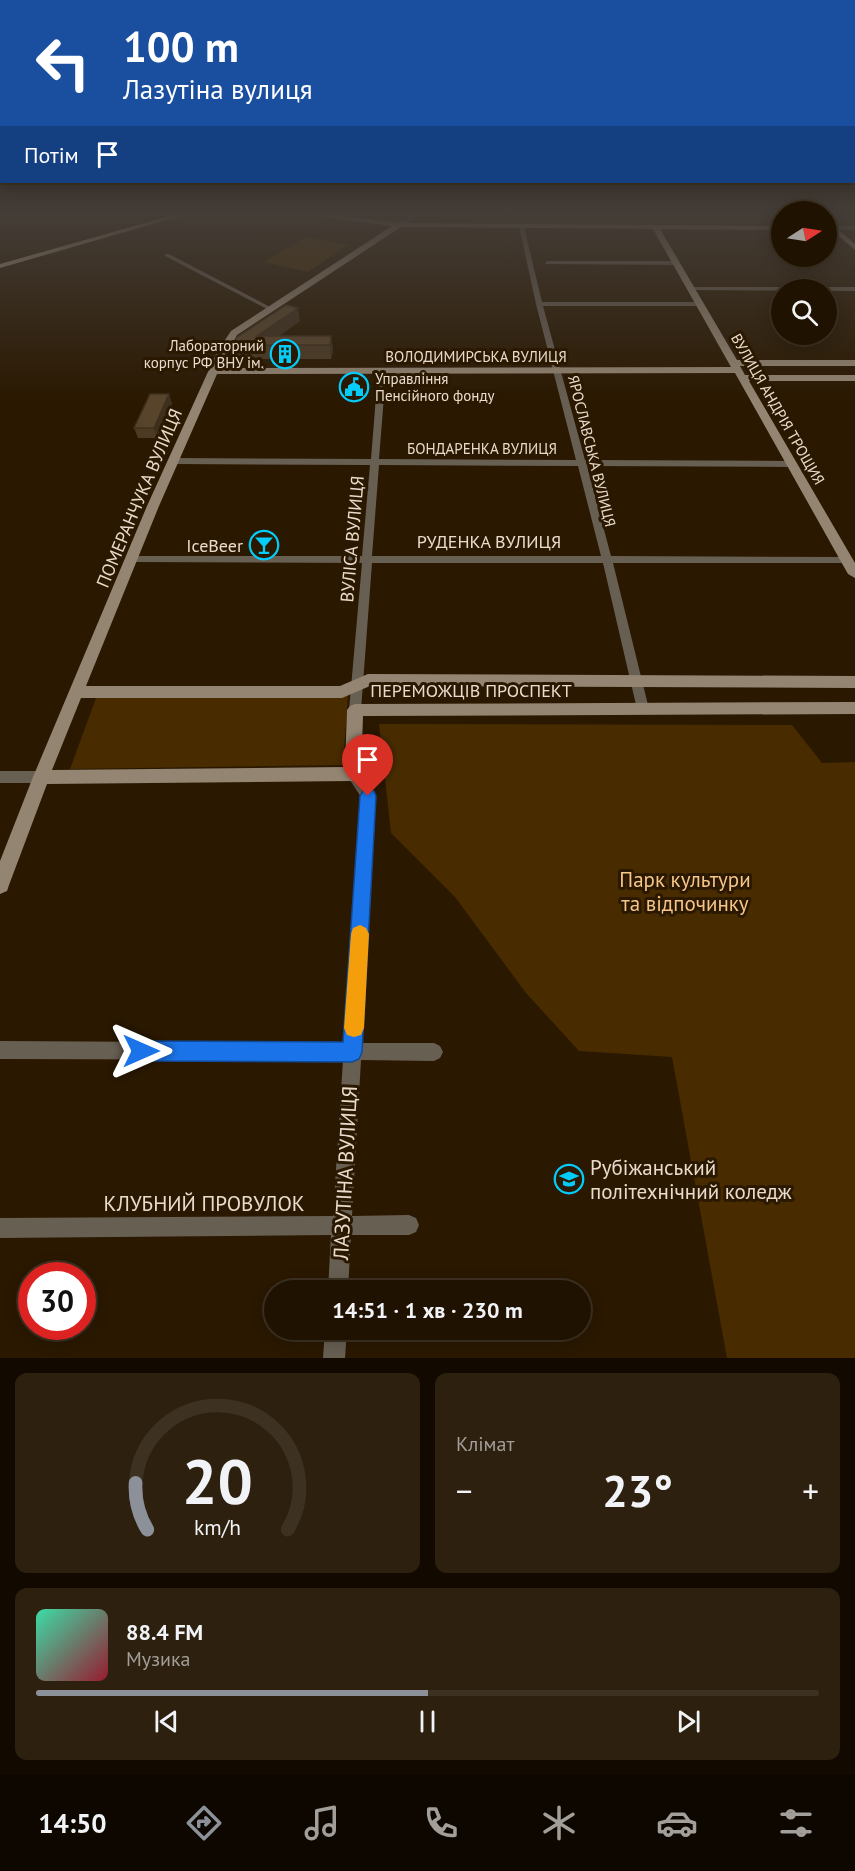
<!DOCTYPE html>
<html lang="uk">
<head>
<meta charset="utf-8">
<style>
  body { margin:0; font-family:"PT Sans",sans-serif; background:#2d200f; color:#f1f3f6; height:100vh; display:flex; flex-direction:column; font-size:22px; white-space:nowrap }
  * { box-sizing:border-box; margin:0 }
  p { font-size:20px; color:#a29e99 }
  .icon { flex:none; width:33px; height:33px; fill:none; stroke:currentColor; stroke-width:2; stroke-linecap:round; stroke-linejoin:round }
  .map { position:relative; height:1358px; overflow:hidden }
  .panel { display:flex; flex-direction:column; gap:15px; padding:15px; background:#120a00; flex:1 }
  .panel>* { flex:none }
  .banner { position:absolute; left:0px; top:0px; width:855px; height:183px; box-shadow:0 3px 15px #0003,0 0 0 2px #3d3222; background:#1a4fa0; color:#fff; overflow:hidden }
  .needle { width:39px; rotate:78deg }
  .buttons { position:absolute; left:771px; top:201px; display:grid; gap:12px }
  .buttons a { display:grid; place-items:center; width:66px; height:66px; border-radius:50%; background:#201200; box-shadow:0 3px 15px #0003,0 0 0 2px #3d3222; font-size:30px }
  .speed { position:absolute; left:18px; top:1262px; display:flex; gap:12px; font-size:30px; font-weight:700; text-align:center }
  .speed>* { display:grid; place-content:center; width:78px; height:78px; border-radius:50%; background:#201200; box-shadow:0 3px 15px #0003,0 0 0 2px #3d3222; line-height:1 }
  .speed .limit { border:9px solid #d22; background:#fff; color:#111 }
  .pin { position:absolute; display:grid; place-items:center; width:51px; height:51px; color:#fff; margin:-62px -26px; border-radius:50% 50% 50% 0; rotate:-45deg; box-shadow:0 0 6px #0007 }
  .pin .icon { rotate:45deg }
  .me { position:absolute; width:66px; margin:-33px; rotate:90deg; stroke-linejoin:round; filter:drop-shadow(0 0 4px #0008) }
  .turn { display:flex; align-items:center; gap:21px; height:126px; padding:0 24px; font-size:27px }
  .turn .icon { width:78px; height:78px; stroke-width:2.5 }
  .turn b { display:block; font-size:42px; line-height:51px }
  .then { display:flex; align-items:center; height:57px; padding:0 24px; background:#0003; gap:12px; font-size:22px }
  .big { font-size:45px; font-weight:700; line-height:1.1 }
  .panel .card { flex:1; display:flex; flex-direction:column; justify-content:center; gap:9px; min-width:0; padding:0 21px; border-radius:12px; background:#2d200f }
  .panel .dial { align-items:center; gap:0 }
  .dial svg { height:156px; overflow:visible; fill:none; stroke:#3d3222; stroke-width:7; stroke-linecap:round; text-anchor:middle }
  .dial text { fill:#f1f3f6; stroke:none }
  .song { display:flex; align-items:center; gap:18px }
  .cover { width:72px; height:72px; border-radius:9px; background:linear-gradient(135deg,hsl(160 70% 55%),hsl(350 70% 35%)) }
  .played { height:6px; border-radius:3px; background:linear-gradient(90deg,#8c9099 50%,#3d3222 50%) }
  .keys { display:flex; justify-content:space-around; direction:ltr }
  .heat { display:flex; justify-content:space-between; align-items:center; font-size:33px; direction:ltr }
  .panel .tiles { flex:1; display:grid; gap:15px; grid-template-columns:1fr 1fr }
  .card:last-child { grid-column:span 2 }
  .trip { position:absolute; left:264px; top:1280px; width:327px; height:60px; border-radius:30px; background:#201200; box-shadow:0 3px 15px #0003,0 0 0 2px #3d3222; font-weight:700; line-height:60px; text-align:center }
  .tabs { display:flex; height:96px; justify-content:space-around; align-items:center; background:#0d0700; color:#a29e99 }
  .tabs .icon { width:42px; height:42px }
  .tabs .selected { color:#8c9099 }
  .tabs b { font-size:27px; color:#f1f3f6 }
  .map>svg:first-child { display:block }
  .green { fill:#482c00 }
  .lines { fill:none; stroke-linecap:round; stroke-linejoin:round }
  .street { fill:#685f53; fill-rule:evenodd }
  .secondary { fill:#948572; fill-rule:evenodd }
  .primary { fill:#b6a28a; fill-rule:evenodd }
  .wall { fill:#4c3a24 }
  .shaded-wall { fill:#3e301d }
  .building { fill:#58442a; stroke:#3e301d; stroke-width:1.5 }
  .route { fill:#1a73e8; stroke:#114b97; stroke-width:1.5 }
  .slow { fill:#f59e0b }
  .labels { text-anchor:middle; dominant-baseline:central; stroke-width:6; stroke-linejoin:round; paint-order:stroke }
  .far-poi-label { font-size:15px; fill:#e9dccd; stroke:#2a1800; text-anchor:end }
  .far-street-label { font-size:15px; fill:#e9dccd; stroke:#2a1800 }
  .street-label { font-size:18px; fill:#e9dccd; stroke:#2a1800 }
  .poi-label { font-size:18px; fill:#e9dccd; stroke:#2a1800; text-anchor:end }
  .near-park-label { font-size:21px; fill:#f6c588; stroke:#2a1800 }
  .near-poi-label { font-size:21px; fill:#e9dccd; stroke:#2a1800; text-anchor:start }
  .near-street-label { font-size:21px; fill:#e9dccd; stroke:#2a1800 }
</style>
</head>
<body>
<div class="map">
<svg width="855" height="1358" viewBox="0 0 855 1358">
  <rect width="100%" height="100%" fill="#2a1800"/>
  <path class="green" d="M306,237L348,245L308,272L264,262Z
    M348,695L343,765L70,769L96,698Z
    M379,724L792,725L822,763L855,762V1358H727L672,1057L579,1051L526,993L455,897L391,833Z"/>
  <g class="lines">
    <path class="street" d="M414,213H421L401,226H397V224Z
      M519,226L524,227L542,302H700L703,304L700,306H543L585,460L792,461L796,464L792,467L587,466L611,556L847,557L852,560L847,563H613L649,709L647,713H639L637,709L603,563H372L361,710L359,714H351L349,710L362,563L132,562L127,559L132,556H362L370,465L172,464L168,461L172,458L371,459L378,371L382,369L386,371L379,459L576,460L536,304ZM379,465L578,466L601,556H372Z
      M833,226H855V230L831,229Z
      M165,254H169L272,308L267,309L165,256Z
      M547,261H676L679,263L676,265L545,264Z
      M691,287H855V291L689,290V288Z
      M353,768L358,770L375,796L362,1043H434L440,1046L443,1052L440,1058L434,1061L361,1060L352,1216L409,1215L416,1218L419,1225L416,1232L409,1235H351L348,1290H328L331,1235L0,1238V1218L333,1216L343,1060L0,1059V1041L344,1043L361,797L346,774L348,770Z
      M0,771H41L46,773L48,777L46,781L41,783H0Z
      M325,1329H347L345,1358H323Z"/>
    <path class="secondary" d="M296,213H318L399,223L782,226V230L660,229L737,360H855V366H740L745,375H855V381H749L855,563V578L848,574L735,373L217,374L159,506L86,686H340L368,674L855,676V688L370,686L342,698H81L52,770L345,767L347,710L350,706L355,704L855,702V714L363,716L361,774L359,779L353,781L47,784L9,885L7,891L0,894V861L33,777L147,506L217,352L231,331L392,226ZM401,227L653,229L731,367L220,368L237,335Z
      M826,219L855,244V250L826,225Z"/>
    <path class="primary" d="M180,213H191L0,268V264Z"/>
  </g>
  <path class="wall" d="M300,321L279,336H331L333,350L331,359H236L233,345Z
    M169,394L172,404L157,438H138L134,428Z"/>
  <path class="shaded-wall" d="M298,308L300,321L266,345L257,336Z
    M331,336L333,350L331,359L330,345Z
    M169,394L172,404L157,438L154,428Z"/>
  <path class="building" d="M286,305L298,308L257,336H331L330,345H233L237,337Z
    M150,394H169L154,428H134Z"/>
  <linearGradient id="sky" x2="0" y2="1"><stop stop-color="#170d00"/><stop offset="0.53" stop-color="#443d37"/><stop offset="1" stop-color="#443d37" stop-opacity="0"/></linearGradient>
  <rect width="855" height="403" fill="url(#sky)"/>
  <path class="route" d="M368,789L374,791L376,796L362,1052L359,1059L352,1062L141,1061L134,1058L131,1051L134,1044L141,1041L343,1042L360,796L363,791Z"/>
  <path class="slow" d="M360,925L366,928L369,934L364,1028L361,1035L354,1037L347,1035L344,1028L351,934L353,928Z"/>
  <defs>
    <g id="building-ring" transform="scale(1.5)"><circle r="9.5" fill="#2a1800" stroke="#05cbf9" stroke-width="1.5"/><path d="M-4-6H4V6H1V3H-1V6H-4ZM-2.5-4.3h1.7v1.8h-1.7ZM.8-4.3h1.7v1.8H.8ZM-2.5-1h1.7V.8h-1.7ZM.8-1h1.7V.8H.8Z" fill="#05cbf9"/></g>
    <g id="civic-ring" transform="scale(1.5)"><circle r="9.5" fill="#2a1800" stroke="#05cbf9" stroke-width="1.5"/><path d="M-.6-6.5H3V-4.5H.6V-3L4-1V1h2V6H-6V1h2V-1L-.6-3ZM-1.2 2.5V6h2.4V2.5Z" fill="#05cbf9"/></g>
    <g id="bar-ring" transform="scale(1.5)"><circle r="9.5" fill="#2a1800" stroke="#05cbf9" stroke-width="1.5"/><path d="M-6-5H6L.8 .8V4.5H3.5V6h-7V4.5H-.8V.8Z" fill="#05cbf9"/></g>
    <g id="university-ring" transform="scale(1.5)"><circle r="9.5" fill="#2a1800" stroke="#05cbf9" stroke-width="1.5"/><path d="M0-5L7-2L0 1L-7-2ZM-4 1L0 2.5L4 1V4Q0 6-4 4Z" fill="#05cbf9"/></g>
  </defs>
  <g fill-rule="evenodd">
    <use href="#building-ring" x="285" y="354"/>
    <use href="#civic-ring" x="354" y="387"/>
    <use href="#bar-ring" x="264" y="545"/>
    <use href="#university-ring" x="569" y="1179"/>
  </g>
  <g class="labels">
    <g class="far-poi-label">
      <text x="264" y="345">Лабораторний<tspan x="264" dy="17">корпус РФ ВНУ ім.</tspan></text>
      <text x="375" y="378" text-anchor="start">Управління<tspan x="375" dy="17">Пенсійного фонду</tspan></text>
    </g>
    <g class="far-street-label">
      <text x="476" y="356">ВОЛОДИМИРСЬКА ВУЛИЦЯ</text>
      <text transform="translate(778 409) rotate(60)">ВУЛИЦЯ АНДРІЯ ТРОЩИЯ</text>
      <text x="482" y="448">БОНДАРЕНКА ВУЛИЦЯ</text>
      <text transform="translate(592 451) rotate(76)">ЯРОСЛАВСЬКА ВУЛИЦЯ</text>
    </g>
    <g class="street-label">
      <text transform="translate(139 498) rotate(-67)">ПОМЕРАНЧУКА ВУЛИЦЯ</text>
      <text transform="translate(352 539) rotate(-85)">ВУЛІСА ВУЛИЦЯ</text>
      <text x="489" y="541">РУДЕНКА ВУЛИЦЯ</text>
      <text x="471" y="690">ПЕРЕМОЖЦІВ ПРОСПЕКТ</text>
    </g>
    <g class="poi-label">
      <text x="243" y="545">IceBeer</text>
    </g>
    <g class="near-park-label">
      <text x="685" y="879">Парк культури<tspan x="685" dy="24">та відпочинку</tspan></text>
    </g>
    <g class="near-poi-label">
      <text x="590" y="1167">Рубіжанський<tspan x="590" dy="24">політехнічний коледж</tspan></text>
    </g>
    <g class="near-street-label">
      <text transform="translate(345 1173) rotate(-87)">ЛАЗУТІНА ВУЛИЦЯ</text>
      <text x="204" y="1203">КЛУБНИЙ ПРОВУЛОК</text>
    </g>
  </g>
</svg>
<div class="buttons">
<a><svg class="needle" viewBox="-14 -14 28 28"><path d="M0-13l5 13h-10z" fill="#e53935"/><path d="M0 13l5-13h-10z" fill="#a29e99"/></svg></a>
<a><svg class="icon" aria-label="search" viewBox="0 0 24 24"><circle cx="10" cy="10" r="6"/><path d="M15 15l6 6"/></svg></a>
</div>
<div class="speed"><div class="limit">30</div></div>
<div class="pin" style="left:368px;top:796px;background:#d93025"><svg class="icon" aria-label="arrive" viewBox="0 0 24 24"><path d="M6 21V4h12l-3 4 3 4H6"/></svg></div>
<svg class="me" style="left:141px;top:1051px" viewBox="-20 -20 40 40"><path d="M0-17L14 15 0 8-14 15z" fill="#1a73e8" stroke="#fff" stroke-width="4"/></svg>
<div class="trip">14:51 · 1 хв · 230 m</div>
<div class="banner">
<div class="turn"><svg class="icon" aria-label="left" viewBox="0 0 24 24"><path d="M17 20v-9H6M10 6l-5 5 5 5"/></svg><div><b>100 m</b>Лазутіна вулиця</div></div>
<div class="then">Потім<svg class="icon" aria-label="arrive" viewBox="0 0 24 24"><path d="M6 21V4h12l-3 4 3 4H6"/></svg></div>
</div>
</div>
<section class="panel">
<div class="tiles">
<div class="card dial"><svg viewBox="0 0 100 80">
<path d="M14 69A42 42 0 1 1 86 69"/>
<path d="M14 69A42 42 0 0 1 8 45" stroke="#8c9099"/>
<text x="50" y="56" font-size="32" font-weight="700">20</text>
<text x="50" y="72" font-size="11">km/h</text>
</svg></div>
<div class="card"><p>Клімат</p>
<div class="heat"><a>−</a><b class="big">23°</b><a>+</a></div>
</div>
<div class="card">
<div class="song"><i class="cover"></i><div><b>88.4 FM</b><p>Музика</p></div></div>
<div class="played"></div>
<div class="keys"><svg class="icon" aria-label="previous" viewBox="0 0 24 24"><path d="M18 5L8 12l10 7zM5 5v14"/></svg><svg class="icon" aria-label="pause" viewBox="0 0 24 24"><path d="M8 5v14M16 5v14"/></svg><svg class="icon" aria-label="next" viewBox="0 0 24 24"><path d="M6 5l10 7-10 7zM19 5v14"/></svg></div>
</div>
</div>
</section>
<nav class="tabs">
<b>14:50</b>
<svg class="icon selected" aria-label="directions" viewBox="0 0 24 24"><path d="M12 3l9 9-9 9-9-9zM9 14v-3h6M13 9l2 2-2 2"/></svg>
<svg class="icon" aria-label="music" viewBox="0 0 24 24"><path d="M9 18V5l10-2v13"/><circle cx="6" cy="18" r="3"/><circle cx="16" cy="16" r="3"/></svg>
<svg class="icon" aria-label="phone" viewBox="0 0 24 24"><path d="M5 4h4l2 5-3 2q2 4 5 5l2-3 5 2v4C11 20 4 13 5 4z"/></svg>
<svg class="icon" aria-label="climate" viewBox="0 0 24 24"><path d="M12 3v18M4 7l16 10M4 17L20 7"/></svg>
<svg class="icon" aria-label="car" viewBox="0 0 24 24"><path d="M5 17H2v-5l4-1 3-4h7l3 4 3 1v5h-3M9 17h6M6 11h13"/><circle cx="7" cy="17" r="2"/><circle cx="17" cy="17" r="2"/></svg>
<svg class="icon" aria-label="filters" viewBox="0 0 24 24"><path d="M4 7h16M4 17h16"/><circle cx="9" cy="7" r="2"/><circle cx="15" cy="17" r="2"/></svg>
</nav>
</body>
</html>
